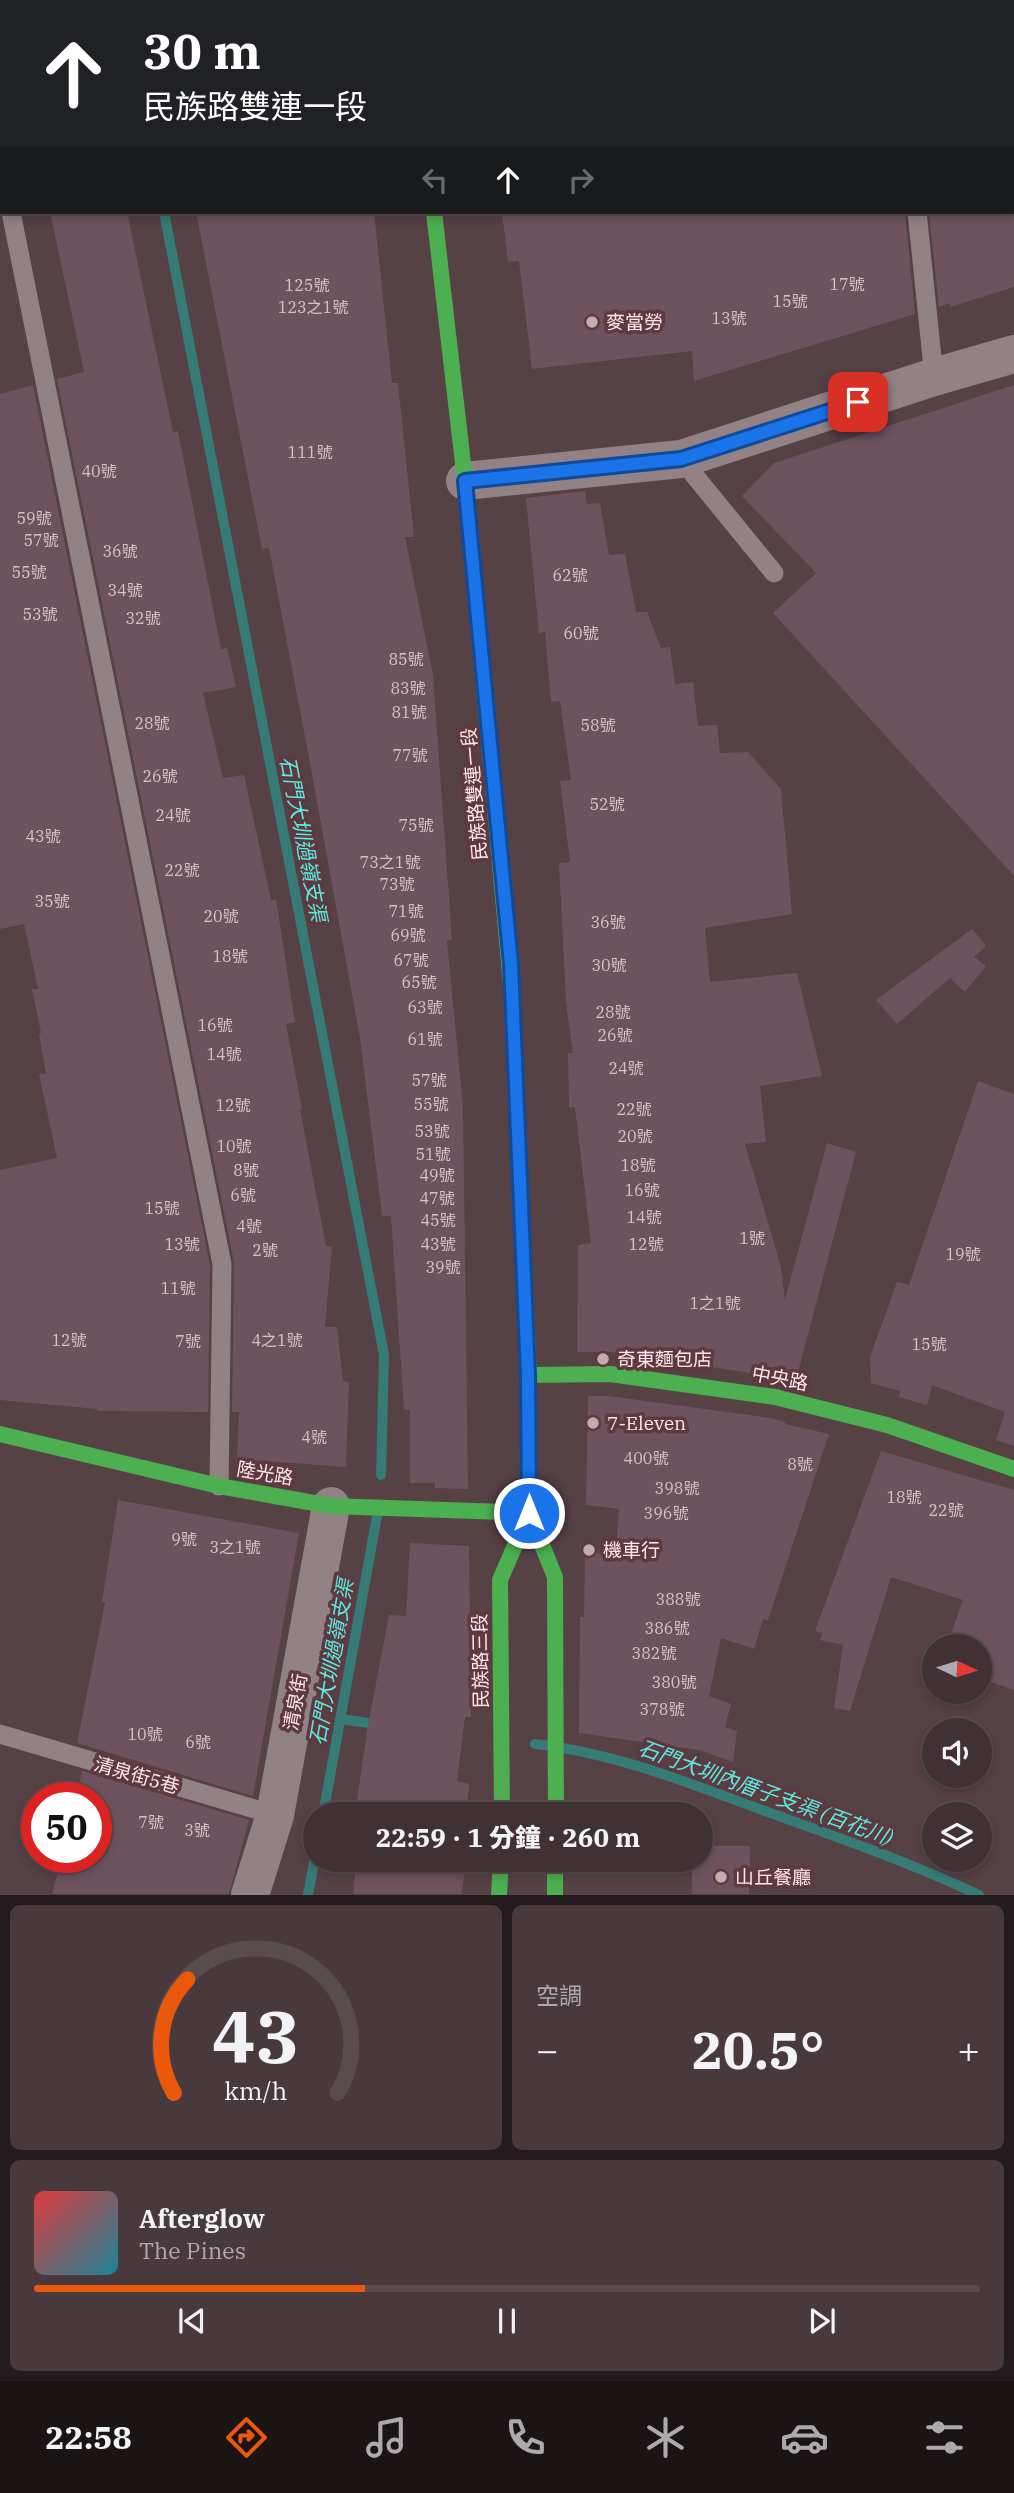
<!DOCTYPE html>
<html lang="zh-TW">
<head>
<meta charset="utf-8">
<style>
  body { margin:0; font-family:"IBM Plex Serif","Noto Sans TC",serif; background:#47393c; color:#f1f3f6; height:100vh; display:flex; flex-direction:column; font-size:26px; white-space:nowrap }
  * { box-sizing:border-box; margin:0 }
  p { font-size:23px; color:#aea9ac }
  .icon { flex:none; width:38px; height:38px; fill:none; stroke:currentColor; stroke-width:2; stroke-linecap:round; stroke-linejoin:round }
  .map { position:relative; height:1895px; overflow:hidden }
  .side { display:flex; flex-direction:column; gap:10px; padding:10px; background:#231b1d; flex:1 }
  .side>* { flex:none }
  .hud { position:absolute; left:0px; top:0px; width:1015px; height:214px; box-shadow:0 4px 10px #0003,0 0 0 2px #594c4f; background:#202124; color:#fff; overflow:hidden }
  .needle { width:46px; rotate:94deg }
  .fabs { position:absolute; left:922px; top:1634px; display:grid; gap:14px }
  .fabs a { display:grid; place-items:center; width:70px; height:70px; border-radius:50%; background:#403134; box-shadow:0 4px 10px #0003,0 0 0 2px #594c4f; font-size:35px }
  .speed { position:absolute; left:21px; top:1782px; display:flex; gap:14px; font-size:35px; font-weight:700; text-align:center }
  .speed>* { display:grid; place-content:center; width:91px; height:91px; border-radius:50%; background:#403134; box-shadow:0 4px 10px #0003,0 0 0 2px #594c4f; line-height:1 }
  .speed .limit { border:10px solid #d22; background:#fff; color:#111 }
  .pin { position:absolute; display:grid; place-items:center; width:60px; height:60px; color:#fff; margin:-30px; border-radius:14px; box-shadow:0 4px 10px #0006 }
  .me { position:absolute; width:77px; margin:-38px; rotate:0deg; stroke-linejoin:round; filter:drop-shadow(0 0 5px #0008) }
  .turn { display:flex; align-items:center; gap:24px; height:147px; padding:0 28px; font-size:32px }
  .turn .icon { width:91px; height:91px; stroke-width:2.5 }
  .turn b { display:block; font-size:49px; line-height:60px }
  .lanes { display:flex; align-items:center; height:66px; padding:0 28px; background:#0003; justify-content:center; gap:35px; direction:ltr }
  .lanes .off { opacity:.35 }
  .big { font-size:52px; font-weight:800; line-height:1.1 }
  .side .card { flex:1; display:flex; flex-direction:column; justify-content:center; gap:10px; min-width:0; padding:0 24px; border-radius:10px; background:#47393c }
  .side .dial { align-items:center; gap:0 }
  .dial svg { height:182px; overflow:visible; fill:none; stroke:#594c4f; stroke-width:7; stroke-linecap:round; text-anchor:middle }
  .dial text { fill:#f1f3f6; stroke:none }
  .song { display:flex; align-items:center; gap:21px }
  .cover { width:84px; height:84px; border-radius:10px; background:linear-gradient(135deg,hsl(0 70% 55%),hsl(190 70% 35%)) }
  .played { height:7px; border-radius:4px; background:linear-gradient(90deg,#ea580c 35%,#594c4f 35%) }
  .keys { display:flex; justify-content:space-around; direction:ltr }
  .heat { display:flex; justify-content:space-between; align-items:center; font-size:38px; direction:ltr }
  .side .tiles { flex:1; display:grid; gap:10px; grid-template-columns:1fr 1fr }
  .card:last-child { grid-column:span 2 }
  .trip { position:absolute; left:303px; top:1802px; width:410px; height:70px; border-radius:35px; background:#403134; box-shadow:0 4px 10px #0003,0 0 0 2px #594c4f; font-weight:800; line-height:70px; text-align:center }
  .tabs { display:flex; height:112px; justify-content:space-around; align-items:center; background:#1a1415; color:#aea9ac }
  .tabs .icon { width:49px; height:49px }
  .tabs .current { color:#ea580c }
  .tabs b { font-size:32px; color:#f1f3f6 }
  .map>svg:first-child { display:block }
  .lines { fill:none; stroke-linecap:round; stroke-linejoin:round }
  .stream { stroke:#367b75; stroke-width:10 }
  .building { fill:#6d535e }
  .lane { stroke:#928285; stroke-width:19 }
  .street { stroke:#928285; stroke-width:38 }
  .fast { stroke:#4caf50; stroke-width:16 }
  .jam { stroke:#c62828; stroke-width:16 }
  .route-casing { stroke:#114b97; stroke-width:18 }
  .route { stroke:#1a73e8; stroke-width:12 }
  .poi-dot { fill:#c3acb0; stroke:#5e3940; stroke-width:2.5 }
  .labels { text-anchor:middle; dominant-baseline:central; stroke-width:7; stroke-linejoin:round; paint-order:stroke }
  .number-label { font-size:16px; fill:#dac1c7 }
  .poi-label { font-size:19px; fill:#fee6ea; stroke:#5e3940; text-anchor:start }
  .street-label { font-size:19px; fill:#fee6ea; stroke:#5e3940 }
  .water-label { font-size:21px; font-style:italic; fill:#58ece0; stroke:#5e3940 }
</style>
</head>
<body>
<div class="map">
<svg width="1014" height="1895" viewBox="0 0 1014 1895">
  <rect width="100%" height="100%" fill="#564145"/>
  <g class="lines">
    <path class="stream" d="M122,0V2
      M164,212L384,1355L381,1475
      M340,1719L383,1725
      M535,1744C615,1753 689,1783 765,1811C837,1837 909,1862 979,1895
      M323,1815L377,1516
      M308,1895L315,1857"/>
  </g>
  <path class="building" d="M50,212H127L173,432L178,431L221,649L227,648L236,687L203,693L223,778L244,775L271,900L276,899L295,1022L286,1024L302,1109H300L326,1246L332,1247L325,1327H337L343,1381L349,1382L346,1467L237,1459L239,1412H232L234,1262L57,379L84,372Z
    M196,212H374L392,383H398L414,537H405L433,675L452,939L447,941L463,1106L468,1489L435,1488V1483H410V1410H404L391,1216H382L360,1038L310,763L269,548L262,549Z
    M502,212H905L915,314L694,381L692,351L532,369L519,261L508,262Z
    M929,212H1014V287L950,307V303L939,307Z
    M33,385L210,1265L208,1412L97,1411V1409L0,1400V1170L57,1158L39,1074H46L39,1034L41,1033L32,989H38L24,924L0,929V394Z
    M1014,385V876L773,613L816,573L742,496L774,463Z
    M585,491L587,504L600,503L609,555L625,554L636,612H647L661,648L670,647L675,684L693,682L698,726L717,725L720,753L748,752L781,789L792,914L705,928L710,982L797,973L822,1076L760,1086L766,1142L745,1144L781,1267L785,1300L827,1143L856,1152L796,1380L613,1352H577L578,1245L591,1243L575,1107L569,1108L568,1053H573L566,1002L559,863L570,862L560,781L571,780L560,701L551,702L545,631L539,634L526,498Z
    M972,929L986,946L974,957L986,966L965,992L950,978L897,1024L876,1000Z
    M978,1081L1014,1094V1446L996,1440L1005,1412L932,1385L927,1405L899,1397L900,1391L871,1383L870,1357L897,1282L909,1285Z
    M588,1396H609L771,1418L785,1422V1424L829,1434L768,1620L763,1619L754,1649L721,1638L709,1696L731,1704L725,1727L737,1731L733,1762L699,1750L579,1733L580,1617H584L585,1552L615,1554L619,1509L586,1505Z
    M881,1451L1014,1490V1690L980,1678V1647H946L963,1600L891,1577L850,1711L834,1708L843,1645L820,1640L823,1633L815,1631Z
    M118,1500L299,1533L253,1796L77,1743L105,1603L102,1602Z
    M410,1543L469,1546L471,1717H465L457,1781L469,1784L466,1815H355L367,1731L389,1615L406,1616Z
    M934,1652V1689L925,1686Z
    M82,1771L249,1820L229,1894H52L62,1857H96V1797H76Z
    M700,1846H750L749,1894H692V1860H700Z
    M357,1860H467L461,1894H353Z"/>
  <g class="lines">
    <path class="lane" d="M896,0V2
      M0,157L2,166
      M11,212L222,1264L219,1486
      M917,212L934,377
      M681,459L774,573
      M0,1734L275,1815"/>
    <path class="street" d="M465,481L681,459L934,377L1014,354
      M250,1895L275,1815L331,1506"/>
    <path class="fast" d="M411,0L412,2
      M434,212L465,481L512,995
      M521,1203L529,1375V1513L555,1577L556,1815
      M529,1375L610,1374L775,1397L887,1425L1014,1469
      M0,1434L219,1486L331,1506L529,1513
      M502,1815L500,1580L529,1513
      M555,1860V1895
      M499,1895L501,1860"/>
    <path class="jam" d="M512,995L521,1203"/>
  </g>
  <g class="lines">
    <g class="route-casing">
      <path id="route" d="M529,1513L528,1375L511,964L465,481L681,459L858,402"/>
    </g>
    <use href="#route" class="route"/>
  </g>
  <g class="poi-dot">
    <circle cx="592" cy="322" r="7"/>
    <circle cx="603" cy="1359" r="7"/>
    <circle cx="593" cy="1423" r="7"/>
    <circle cx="589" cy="1550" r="7"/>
    <circle cx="721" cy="1877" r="7"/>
  </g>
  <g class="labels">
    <g class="number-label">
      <text x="847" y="284">17號</text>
      <text x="307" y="285">125號</text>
      <text x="790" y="301">15號</text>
      <text x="313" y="307">123之1號</text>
      <text x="729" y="318">13號</text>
      <text x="310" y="452">111號</text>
      <text x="99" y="471">40號</text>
      <text x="34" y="518">59號</text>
      <text x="41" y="540">57號</text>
      <text x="120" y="551">36號</text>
      <text x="29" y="572">55號</text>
      <text x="570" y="575">62號</text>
      <text x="125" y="590">34號</text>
      <text x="40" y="614">53號</text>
      <text x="143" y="618">32號</text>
      <text x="581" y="633">60號</text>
      <text x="406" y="659">85號</text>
      <text x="408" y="688">83號</text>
      <text x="409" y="712">81號</text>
      <text x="152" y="723">28號</text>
      <text x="598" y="725">58號</text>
      <text x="410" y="755">77號</text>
      <text x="160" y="776">26號</text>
      <text x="607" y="804">52號</text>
      <text x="173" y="815">24號</text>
      <text x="416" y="825">75號</text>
      <text x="43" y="836">43號</text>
      <text x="390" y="862">73之1號</text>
      <text x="182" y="870">22號</text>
      <text x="397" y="884">73號</text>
      <text x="52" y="901">35號</text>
      <text x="406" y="911">71號</text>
      <text x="221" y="916">20號</text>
      <text x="608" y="922">36號</text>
      <text x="408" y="935">69號</text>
      <text x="230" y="956">18號</text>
      <text x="411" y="960">67號</text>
      <text x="609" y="965">30號</text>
      <text x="419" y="982">65號</text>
      <text x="425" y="1007">63號</text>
      <text x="613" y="1012">28號</text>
      <text x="215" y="1025">16號</text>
      <text x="615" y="1035">26號</text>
      <text x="425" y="1039">61號</text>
      <text x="224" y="1054">14號</text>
      <text x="626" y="1068">24號</text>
      <text x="429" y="1080">57號</text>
      <text x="431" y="1104">55號</text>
      <text x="233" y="1105">12號</text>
      <text x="634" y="1109">22號</text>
      <text x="432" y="1131">53號</text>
      <text x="635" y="1136">20號</text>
      <text x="234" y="1146">10號</text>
      <text x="433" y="1154">51號</text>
      <text x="638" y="1165">18號</text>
      <text x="246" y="1170">8號</text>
      <text x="437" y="1175">49號</text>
      <text x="642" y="1190">16號</text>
      <text x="243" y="1195">6號</text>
      <text x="437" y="1198">47號</text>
      <text x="162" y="1208">15號</text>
      <text x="644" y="1217">14號</text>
      <text x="438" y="1220">45號</text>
      <text x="249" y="1226">4號</text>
      <text x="752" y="1238">1號</text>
      <text x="182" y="1244">13號</text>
      <text x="438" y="1244">43號</text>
      <text x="646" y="1244">12號</text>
      <text x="265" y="1250">2號</text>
      <text x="963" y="1254">19號</text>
      <text x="443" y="1267">39號</text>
      <text x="178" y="1288">11號</text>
      <text x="715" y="1303">1之1號</text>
      <text x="69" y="1340">12號</text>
      <text x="277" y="1340">4之1號</text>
      <text x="188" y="1341">7號</text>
      <text x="929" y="1344">15號</text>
      <text x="314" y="1437">4號</text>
      <text x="646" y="1458">400號</text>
      <text x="800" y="1464">8號</text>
      <text x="677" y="1488">398號</text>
      <text x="904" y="1497">18號</text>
      <text x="946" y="1510">22號</text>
      <text x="666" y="1513">396號</text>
      <text x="184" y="1539">9號</text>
      <text x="235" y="1547">3之1號</text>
      <text x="678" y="1599">388號</text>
      <text x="667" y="1628">386號</text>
      <text x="654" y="1653">382號</text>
      <text x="674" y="1682">380號</text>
      <text x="662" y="1709">378號</text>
      <text x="145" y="1734">10號</text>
      <text x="198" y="1742">6號</text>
      <text x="151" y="1822">7號</text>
      <text x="197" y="1830">3號</text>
    </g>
    <g class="poi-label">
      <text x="606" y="322">麥當勞</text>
      <text x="617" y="1359">奇東麵包店</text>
      <text x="607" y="1423">7-Eleven</text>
      <text x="603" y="1550">機車行</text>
      <text x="735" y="1877">山丘餐廳</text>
    </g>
    <g class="street-label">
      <text transform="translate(474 794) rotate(-95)">民族路雙連一段</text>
      <text transform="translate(780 1378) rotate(11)">中央路</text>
      <text transform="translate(265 1473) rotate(10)">陸光路</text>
      <text transform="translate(480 1661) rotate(-91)">民族路三段</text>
      <text transform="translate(295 1702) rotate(-80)">清泉街</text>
      <text transform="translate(137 1775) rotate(16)">清泉街5巷</text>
    </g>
    <g class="water-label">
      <text transform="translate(304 839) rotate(79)">石門大圳過嶺支渠</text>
      <text transform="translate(331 1662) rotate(-80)">石門大圳過嶺支渠</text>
      <text transform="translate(766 1792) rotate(20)">石門大圳內厝子支渠 (百花川)</text>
    </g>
  </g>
</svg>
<div class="fabs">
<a><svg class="needle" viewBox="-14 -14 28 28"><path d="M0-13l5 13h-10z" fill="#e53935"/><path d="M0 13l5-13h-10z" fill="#aea9ac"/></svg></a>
<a><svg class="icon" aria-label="sound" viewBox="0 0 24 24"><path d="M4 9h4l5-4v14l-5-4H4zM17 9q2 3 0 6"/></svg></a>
<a><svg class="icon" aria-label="layers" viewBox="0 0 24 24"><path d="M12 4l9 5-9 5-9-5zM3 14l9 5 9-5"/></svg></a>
</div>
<div class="speed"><div class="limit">50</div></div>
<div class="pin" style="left:858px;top:402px;background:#d93025"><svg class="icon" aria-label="arrive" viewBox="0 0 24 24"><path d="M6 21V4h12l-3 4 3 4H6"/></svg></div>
<svg class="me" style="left:529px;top:1513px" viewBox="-20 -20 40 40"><circle r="17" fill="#1a73e8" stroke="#fff" stroke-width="3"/><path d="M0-11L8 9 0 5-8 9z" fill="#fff"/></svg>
<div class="trip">22:59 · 1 分鐘 · 260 m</div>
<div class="hud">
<div class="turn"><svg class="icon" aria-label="ahead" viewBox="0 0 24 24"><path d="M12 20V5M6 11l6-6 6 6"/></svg><div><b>30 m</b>民族路雙連一段</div></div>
<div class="lanes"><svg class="icon off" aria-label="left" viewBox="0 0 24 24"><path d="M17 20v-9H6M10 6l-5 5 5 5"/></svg><svg class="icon" aria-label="ahead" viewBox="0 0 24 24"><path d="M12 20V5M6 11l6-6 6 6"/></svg><svg class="icon off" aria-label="right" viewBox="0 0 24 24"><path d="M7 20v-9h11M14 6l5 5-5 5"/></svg></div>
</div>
</div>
<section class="side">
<div class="tiles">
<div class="card dial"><svg viewBox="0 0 100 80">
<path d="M14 69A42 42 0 1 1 86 69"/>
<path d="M14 69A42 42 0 0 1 20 19" stroke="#ea580c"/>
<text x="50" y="56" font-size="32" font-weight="700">43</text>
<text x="50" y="72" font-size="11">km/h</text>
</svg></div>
<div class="card"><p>空調</p>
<div class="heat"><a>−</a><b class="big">20.5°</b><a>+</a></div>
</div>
<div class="card">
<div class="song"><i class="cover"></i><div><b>Afterglow</b><p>The Pines</p></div></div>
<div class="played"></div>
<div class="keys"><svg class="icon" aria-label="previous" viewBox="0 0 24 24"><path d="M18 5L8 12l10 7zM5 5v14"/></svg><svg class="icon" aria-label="pause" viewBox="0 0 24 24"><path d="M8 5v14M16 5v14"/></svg><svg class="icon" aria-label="next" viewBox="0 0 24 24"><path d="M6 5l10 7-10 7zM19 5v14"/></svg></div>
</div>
</div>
</section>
<nav class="tabs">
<b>22:58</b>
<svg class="icon current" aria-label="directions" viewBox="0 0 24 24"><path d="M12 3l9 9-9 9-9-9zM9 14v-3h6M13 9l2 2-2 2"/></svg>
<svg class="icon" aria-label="music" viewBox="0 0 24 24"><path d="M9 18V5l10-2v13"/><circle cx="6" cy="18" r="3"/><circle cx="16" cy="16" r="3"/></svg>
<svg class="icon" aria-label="phone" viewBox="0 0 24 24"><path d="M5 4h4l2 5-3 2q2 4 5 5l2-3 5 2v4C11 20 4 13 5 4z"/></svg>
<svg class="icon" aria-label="climate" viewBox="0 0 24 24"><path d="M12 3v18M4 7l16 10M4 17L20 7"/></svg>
<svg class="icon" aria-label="car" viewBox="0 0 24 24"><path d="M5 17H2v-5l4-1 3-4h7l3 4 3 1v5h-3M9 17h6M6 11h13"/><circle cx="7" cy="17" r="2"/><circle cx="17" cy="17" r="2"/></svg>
<svg class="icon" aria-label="filters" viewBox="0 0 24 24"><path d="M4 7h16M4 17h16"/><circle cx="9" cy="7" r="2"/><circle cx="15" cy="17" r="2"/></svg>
</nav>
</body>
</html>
